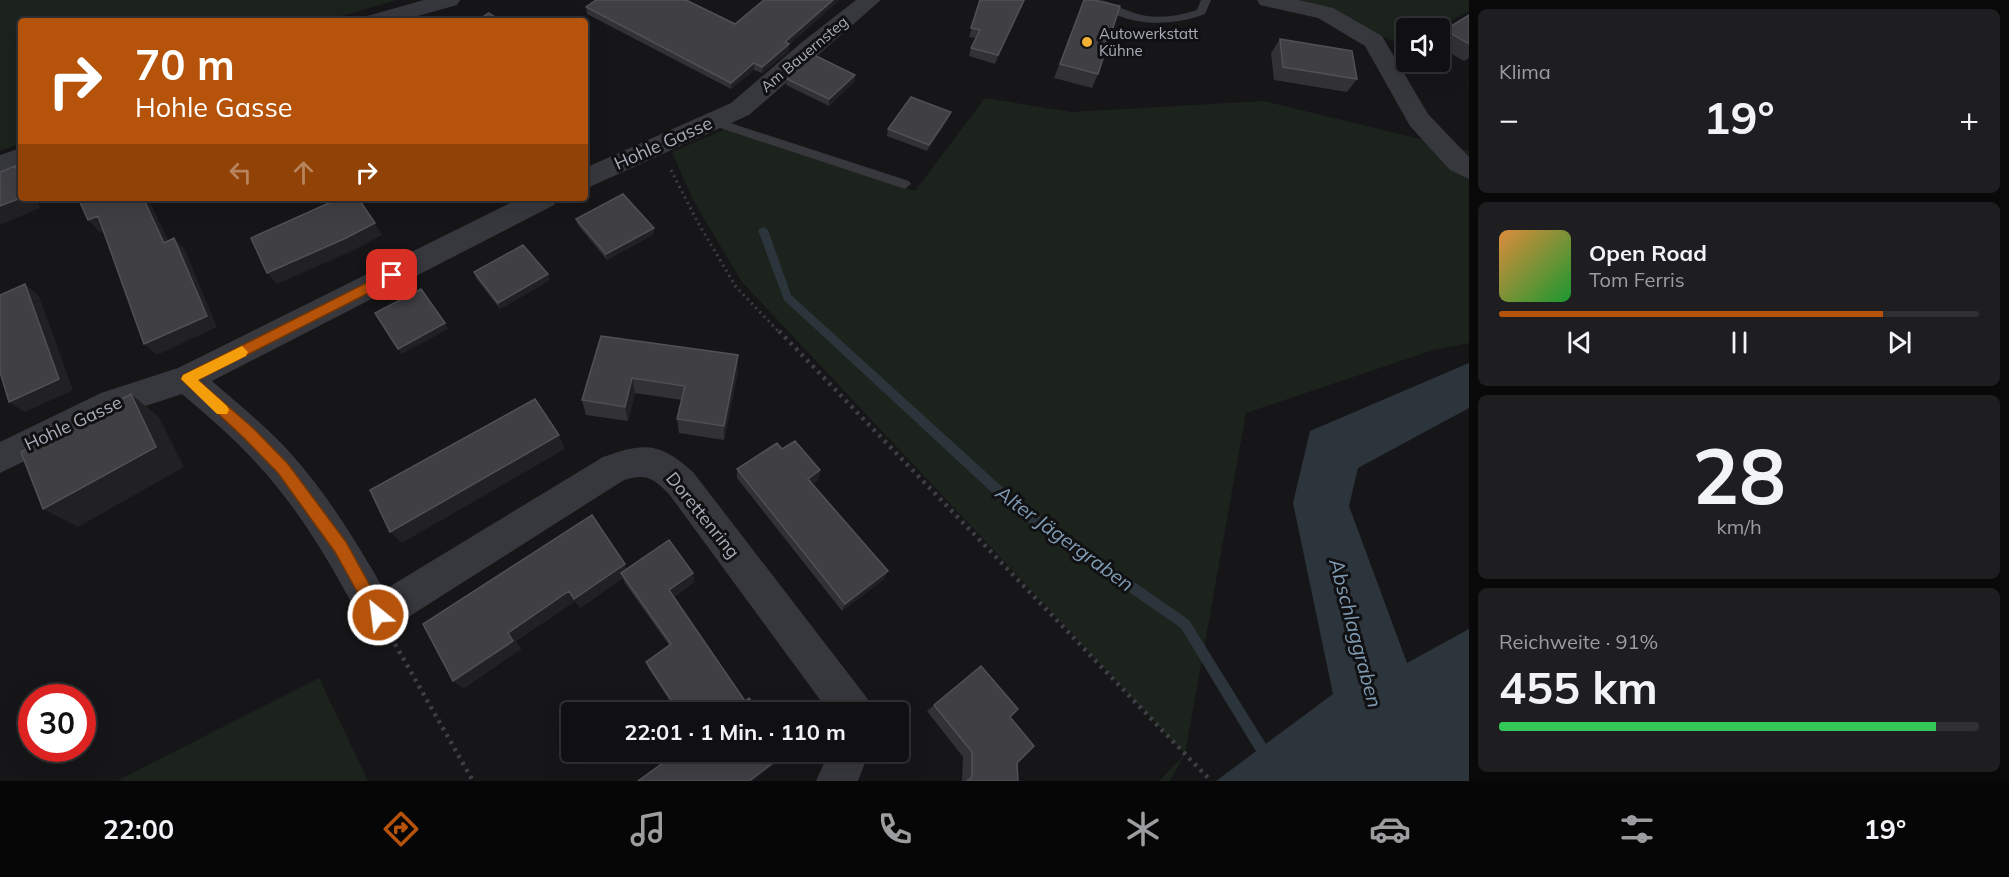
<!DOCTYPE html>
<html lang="de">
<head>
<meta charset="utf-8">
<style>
  body { margin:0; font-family:Mulish,sans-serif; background:#1e1e20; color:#f1f3f6; height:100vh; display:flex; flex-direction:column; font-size:22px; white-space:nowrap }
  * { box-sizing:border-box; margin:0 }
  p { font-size:20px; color:#9c9d9f }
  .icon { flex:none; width:33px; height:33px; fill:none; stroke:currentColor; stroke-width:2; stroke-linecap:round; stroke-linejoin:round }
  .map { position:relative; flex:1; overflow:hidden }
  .sheet { display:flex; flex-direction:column; gap:9px; padding:9px; background:#09090a; width:540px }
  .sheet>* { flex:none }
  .hud { position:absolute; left:18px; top:18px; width:570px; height:183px; border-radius:6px; box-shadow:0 6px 24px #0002,0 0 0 2px #303032; background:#b45309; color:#fff; overflow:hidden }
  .tools { position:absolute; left:1396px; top:18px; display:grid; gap:12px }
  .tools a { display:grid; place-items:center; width:54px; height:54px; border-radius:6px; background:#101012; box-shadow:0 6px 24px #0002,0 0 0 2px #303032; font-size:30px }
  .speed { position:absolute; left:18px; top:684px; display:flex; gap:12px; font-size:30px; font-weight:700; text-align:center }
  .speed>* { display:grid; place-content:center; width:78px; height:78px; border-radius:50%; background:#101012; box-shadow:0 6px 24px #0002,0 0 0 2px #303032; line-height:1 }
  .speed .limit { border:9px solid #d22; background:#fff; color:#111 }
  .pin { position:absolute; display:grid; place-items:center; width:51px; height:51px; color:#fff; margin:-26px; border-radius:12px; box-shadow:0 3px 9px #0006 }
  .me { position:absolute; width:66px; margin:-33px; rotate:331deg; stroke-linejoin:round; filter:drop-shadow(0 0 4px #0008) }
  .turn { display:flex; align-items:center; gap:21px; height:126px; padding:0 18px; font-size:27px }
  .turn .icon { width:78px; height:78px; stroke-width:2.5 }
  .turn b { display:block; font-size:42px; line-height:51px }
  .lanes { display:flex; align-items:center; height:57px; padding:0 18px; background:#0003; justify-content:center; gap:30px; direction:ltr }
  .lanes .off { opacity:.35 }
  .big { font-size:45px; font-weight:700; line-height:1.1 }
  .sheet .card { flex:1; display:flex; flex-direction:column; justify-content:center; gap:9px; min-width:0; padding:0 21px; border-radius:9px; background:#1e1e20 }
  .sheet .dial { align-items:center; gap:0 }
  .dial b { font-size:78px; line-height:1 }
  .song { display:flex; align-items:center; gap:18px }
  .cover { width:72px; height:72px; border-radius:9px; background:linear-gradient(135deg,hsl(30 70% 55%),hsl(130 70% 35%)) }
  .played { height:6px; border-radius:3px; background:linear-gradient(90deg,#b45309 80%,#303032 80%) }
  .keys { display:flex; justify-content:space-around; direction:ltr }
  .heat { display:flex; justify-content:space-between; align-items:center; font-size:33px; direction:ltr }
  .charge { height:9px; border-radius:4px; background:linear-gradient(90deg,#34c759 91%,#303032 0) }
  .trip { position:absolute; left:561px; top:702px; width:348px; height:60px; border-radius:6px; background:#101012; box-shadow:0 6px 24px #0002,0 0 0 2px #303032; font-weight:700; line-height:60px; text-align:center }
  .tabs { display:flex; height:96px; justify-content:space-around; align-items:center; background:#060607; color:#9c9d9f }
  .tabs .icon { width:42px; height:42px }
  .tabs .on { color:#b45309 }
  .tabs b { font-size:27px; color:#f1f3f6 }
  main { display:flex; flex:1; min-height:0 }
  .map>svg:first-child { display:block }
  .green { fill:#1c231d }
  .water { fill:#2c353c }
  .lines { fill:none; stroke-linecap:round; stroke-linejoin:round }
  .stream { fill:#2c353c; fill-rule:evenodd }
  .path-far1 { stroke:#3d3f44; stroke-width:3; stroke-dasharray:2 4; stroke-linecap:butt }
  .path { stroke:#3d3f44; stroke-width:4.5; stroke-dasharray:3 5; stroke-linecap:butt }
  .lane { fill:#37383d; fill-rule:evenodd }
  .street { fill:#37383d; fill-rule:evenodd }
  .wall { fill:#323236 }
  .shaded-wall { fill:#212124 }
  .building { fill:#3f3f44; stroke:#4f5156; stroke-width:1.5 }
  .route { fill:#b45309; stroke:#753606; stroke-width:1.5 }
  .slow { fill:#f59e0b }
  .poi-dot { fill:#f2b134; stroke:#111113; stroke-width:2 }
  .labels { text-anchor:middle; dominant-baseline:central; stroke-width:6; stroke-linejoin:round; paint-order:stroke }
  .far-poi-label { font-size:15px; fill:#a8adb8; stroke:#111113; text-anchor:start }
  .far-street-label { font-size:15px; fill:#a8adb8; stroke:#111113 }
  .street-label { font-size:18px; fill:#a8adb8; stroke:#111113 }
  .water-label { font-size:20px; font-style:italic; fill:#7f9bb3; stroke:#111113 }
</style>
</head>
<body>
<main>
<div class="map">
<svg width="1469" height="781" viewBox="0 0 1469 781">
  <rect width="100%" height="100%" fill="#161618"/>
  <path class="green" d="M0,0H396L325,21H21V143L0,151Z
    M1286,0H1469V11L1438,28H1407L1405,47L1328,10Z
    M985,98L1071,112L1264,101L1469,151V343L1433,350L1246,413L1185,754L1170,781H1159L1185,754L742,282L693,200L672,152L726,129L915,191Z
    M319,678L368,781H117Z"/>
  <path class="water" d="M1469,363V408L1358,468L1349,506L1407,663L1469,629V781H1216L1333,694L1293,503L1310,431Z"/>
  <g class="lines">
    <path class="stream" d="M763,227L768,230L791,295L1020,503L1189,620L1289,781H1274L1181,628L1012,511L784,300L758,230Z"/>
    <path class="path-far1" d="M671,170L697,221L736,287L780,333"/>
    <path class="path" d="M779,331L1211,781
      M395,644L473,781"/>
    <path class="lane" d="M1095,0C1108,0 1114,5 1126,10C1149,20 1173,18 1197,10L1201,0H1211L1205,14C1170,27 1123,28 1095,0Z
      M712,117L909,181L911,184L905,189L708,124L706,121Z"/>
    <path class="street" d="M424,0H460L457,5L400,21H364L367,16Z
      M856,0H881L749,115L585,189V168L731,103L801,43Z
      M1257,0H1298L1333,8L1382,36L1428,114L1469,157V179L1450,170L1410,126L1365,46L1318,18L1260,5Z
      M21,148V167L0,174V155Z
      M520,198H557L554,205L212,381C236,402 262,423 284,446C324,489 355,539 384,590L603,457C644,442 660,442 693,472L867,698L872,712H829L669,494C653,478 647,473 624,480L391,628L378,633L365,628C335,571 303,514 259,466C236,440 209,417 182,394L121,414L0,473V442L101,393L178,368Z
      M829,752H869L858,781H816Z"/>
  </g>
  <path class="wall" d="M980,0H1025L995,64L969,56L971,48L976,38L969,37Z
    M1084,0L1098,74L1092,88L1054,78Z
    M586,7L735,24L789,45V51L762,73L754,70L731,89L587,14Z
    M1469,15V58L1464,61L1440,47V35L1445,30Z
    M1280,39L1357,79L1347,92L1274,80L1271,53Z
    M855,75L854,82L829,106L786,85L787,79Z
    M949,118L927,151L887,136L888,129Z
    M576,219L654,234L607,260L578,225Z
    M474,272L550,280L500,309L476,278Z
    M601,336L738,371L724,440L679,433L677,419L682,400L635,393L628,421L586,415L582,400Z
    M782,449L820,470L818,480L812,484L884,579L842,611L737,478V469Z
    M627,569L693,573L694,582L674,597L745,701L759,712H677L649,669L646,662L669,645L625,583L623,578L580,608L575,601L516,641L521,649L464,688L453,681L423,624Z
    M981,666L1010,717L1017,763L1018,781H962L963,757L927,711Z"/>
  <path class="shaded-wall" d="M833,0H840L789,45V51L762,73V67L785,42Z
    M1024,0H1025L995,64L998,55Z
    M754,63V70L731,89V83Z
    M855,75L854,82L829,106V99Z
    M951,112L949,118L927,151L929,145Z
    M15,166L21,172V181Z
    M21,198H36L40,208L0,225V206Z
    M143,198H148L175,255L164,243Z
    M98,216L110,228L100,233L88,220Z
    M375,223L382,235L354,250L277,284L267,273Z
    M654,228V234L607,260L606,254Z
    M174,238L185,250L217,327L157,355L144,344Z
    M548,274L550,280L500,309L498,303Z
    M25,284L39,296L73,390L25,412L9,402Z
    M445,323L448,329L402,354L398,349Z
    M738,355V371L724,440V426Z
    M632,378L635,393L628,421L625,407Z
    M131,394L159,417L184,467L78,527L43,509Z
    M559,435L565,449L402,543L390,532Z
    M820,470L818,480L806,488L808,479Z
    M625,564L629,574L621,573L623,578L580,608L575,601L516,641L521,649L464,688L453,681L508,633L569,591Z
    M888,571L884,579L842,611L845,604Z
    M693,573L694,582L671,599L669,590Z
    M786,753L784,757L753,781H749Z"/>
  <path class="building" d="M596,0H686L735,24L764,0H833L785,42L789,44L762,67L754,63L731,83L586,7Z
    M980,0H1024L998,55L971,48L980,30L971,28Z
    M1084,0H1093L1120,6L1098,74L1060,64Z
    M489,13L501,21H476Z
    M1469,15V44L1445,30Z
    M1280,39L1352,51L1357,79L1283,67Z
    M814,55L855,75L829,99L787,79Z
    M911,97L951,112L929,145L888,129Z
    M15,166L21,181V198L0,206V172Z
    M623,194L654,228L606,254L576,219Z
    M78,198H143L164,243L174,238L207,316L144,344L98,216L88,220Z
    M340,198H358L375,223L346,238L267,273L251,238Z
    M523,245L548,274L498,303L474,272Z
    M25,284L59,379L9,402L0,372V295Z
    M421,289L445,323L398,349L375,313Z
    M601,336L738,355L724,426L677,419L685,386L632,378L625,407L582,400Z
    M131,394L156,447L43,509L21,452Z
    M535,399L559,435L390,532L370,490Z
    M795,441L820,470L808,479L888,571L845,604L737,469L777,443L782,449Z
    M592,515L625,564L574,599L569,591L508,633L513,641L453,681L423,624Z
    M669,540L693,573L669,590L745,701L749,698L759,712H679L646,662L671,644L621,573Z
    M981,666L1018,709L1010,717L1034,746L1017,763L1018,781H967L972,777V752L934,705Z
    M678,752H785L786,753L749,781H638Z"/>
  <path class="route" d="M392,270L396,272L398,275L396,279L198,380L254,429L288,464L346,542L386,615L384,620L378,623L373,620L335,552L278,473L244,438L181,379L183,375Z"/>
  <path class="slow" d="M242,346L248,352L246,356L198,380L227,406L229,410L227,414H217L181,379L183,375Z"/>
  <circle class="poi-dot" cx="1087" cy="42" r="6"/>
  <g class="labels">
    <g class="far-poi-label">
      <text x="1099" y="33">Autowerkstatt<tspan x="1099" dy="17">Kühne</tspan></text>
    </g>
    <g class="far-street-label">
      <text transform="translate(804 54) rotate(-40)">Am Bauernsteg</text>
    </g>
    <g class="street-label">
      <text transform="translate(663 143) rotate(-24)">Hohle Gasse</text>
      <text transform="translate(73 423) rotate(-25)">Hohle Gasse</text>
      <text transform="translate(703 515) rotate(51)">Dorettenring</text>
    </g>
    <g class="water-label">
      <text transform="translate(1065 538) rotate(36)">Alter Jägergraben</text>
      <text transform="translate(1356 633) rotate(75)">Abschlaggraben</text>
    </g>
  </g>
</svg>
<div class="tools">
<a><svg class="icon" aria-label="sound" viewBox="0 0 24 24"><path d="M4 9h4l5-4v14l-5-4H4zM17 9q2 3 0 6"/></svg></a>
</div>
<div class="speed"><div class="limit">30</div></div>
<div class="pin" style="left:392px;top:275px;background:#d93025"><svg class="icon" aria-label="arrive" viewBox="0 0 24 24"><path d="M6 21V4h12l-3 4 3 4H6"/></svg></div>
<svg class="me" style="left:378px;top:615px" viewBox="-20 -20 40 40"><circle r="17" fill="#b45309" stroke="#fff" stroke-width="3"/><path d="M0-11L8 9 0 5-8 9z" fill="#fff"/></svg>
<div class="trip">22:01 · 1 Min. · 110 m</div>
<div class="hud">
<div class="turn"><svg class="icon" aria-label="right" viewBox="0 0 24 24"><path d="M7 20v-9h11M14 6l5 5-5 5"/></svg><div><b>70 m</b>Hohle Gasse</div></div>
<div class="lanes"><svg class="icon off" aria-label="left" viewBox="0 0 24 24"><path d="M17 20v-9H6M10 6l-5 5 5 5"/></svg><svg class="icon off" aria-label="ahead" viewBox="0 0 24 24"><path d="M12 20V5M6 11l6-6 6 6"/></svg><svg class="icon" aria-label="right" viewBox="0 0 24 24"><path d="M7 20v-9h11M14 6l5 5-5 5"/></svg></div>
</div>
</div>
<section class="sheet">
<div class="card"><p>Klima</p>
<div class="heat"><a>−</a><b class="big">19°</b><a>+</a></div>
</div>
<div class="card">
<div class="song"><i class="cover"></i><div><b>Open Road</b><p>Tom Ferris</p></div></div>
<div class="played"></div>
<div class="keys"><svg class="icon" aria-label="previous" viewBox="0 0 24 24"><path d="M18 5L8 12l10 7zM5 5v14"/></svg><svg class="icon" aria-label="pause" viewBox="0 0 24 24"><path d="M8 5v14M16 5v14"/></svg><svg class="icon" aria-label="next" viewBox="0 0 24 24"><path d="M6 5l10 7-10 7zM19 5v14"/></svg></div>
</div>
<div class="card dial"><b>28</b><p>km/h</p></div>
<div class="card"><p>Reichweite · 91%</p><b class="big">455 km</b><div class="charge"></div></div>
</section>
</main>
<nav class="tabs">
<b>22:00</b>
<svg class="icon on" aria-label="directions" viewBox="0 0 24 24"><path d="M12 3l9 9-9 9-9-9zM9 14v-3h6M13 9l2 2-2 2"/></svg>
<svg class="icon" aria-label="music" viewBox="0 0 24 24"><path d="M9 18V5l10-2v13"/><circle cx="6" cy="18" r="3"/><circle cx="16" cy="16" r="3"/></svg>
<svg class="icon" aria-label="phone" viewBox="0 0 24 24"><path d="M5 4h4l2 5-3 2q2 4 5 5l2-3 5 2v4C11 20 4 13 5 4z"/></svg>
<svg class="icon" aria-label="climate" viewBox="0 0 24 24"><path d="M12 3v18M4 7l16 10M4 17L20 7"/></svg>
<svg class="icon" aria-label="car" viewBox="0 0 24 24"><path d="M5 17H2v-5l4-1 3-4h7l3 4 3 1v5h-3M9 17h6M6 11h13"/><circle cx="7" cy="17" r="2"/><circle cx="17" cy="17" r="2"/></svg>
<svg class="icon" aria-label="filters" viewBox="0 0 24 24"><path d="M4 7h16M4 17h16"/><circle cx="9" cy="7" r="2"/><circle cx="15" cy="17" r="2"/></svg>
<b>19°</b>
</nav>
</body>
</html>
